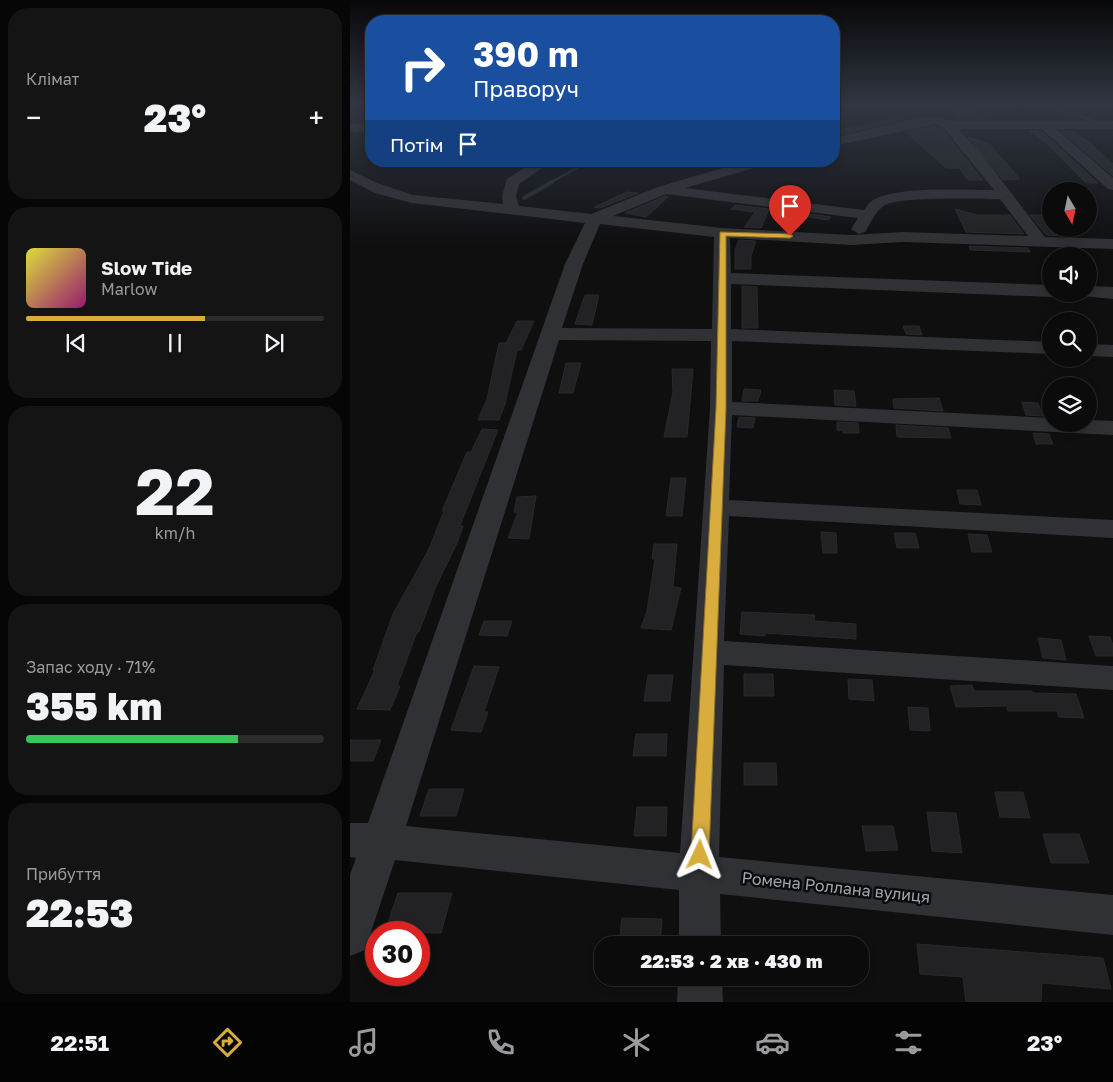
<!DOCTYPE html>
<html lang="uk">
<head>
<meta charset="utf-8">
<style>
  body { margin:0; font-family:"Golos Text",sans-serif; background:#141415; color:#f1f3f6; height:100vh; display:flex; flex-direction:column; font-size:19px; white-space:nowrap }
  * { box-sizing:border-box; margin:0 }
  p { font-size:16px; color:#9a9b9d }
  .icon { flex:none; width:28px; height:28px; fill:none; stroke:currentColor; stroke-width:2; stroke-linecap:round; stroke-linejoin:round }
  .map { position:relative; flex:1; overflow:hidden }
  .details { display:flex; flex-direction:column; gap:8px; padding:8px; background:#060607; width:350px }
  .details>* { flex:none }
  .guide { position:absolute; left:15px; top:15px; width:475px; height:152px; border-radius:20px; box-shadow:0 2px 8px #0003,0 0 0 1px #2b2b2d; background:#1a4fa0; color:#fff; overflow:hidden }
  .needle { width:32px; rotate:171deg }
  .controls { position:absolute; left:692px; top:182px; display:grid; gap:10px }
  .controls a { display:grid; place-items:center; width:55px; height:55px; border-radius:50%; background:#0b0b0c; box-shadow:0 2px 8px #0003,0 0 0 1px #2b2b2d; font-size:25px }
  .speed { position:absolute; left:15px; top:921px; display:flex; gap:10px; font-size:25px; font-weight:700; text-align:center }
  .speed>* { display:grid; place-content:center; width:65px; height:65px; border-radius:50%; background:#0b0b0c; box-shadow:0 2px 8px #0003,0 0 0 1px #2b2b2d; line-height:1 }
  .speed .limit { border:8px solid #d22; background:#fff; color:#111 }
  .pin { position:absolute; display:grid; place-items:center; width:42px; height:42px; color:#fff; margin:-51px -21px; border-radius:50% 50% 50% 0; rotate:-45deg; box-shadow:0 0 5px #0007 }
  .pin .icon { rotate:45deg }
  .me { position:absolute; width:55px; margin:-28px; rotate:2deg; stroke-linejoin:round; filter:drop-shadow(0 0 4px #0008) }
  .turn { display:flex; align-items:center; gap:18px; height:105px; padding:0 25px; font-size:22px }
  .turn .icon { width:65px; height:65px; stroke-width:2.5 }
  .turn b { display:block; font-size:35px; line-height:42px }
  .then { display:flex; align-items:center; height:48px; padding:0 25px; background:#0003; gap:10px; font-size:19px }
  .big { font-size:38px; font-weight:800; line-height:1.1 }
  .details .widget { flex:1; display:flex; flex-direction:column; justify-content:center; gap:8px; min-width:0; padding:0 18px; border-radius:20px; background:#141415 }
  .details .dial { align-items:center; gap:0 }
  .dial b { font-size:65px; line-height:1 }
  .song { display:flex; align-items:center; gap:15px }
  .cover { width:60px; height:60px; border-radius:8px; background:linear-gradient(135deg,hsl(60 70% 55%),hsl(320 70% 35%)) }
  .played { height:5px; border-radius:2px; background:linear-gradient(90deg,#d9ac3e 60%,#2b2b2d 60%) }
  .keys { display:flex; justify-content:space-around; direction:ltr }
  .heat { display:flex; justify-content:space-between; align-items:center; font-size:28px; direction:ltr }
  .charge { height:8px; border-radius:4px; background:linear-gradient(90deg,#34c759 71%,#2b2b2d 0) }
  .trip { position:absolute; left:244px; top:936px; width:275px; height:50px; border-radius:20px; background:#0b0b0c; box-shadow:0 2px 8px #0003,0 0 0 1px #2b2b2d; font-weight:800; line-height:50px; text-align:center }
  .menu { display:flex; height:80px; justify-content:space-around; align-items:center; background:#040405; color:#9a9b9d }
  .menu .icon { width:35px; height:35px }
  .menu .active { color:#d9ac3e }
  .menu b { font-size:22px; color:#f1f3f6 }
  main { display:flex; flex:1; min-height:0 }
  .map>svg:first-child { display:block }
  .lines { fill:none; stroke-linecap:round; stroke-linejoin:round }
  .stream-far1 { stroke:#272d32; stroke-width:2.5 }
  .stream { stroke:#272d32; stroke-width:4 }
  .building { fill:#222224; stroke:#29292c }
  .minor { fill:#303134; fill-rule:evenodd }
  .route { fill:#d9ac3e; stroke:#8d7028 }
  .labels { text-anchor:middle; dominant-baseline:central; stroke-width:5; stroke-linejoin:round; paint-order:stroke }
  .near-street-label { font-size:16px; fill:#a2a5af; stroke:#0a0a0b }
</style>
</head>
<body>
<main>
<section class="details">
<div class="widget"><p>Клімат</p>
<div class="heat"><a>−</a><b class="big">23°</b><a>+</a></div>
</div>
<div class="widget">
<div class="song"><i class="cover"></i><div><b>Slow Tide</b><p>Marlow</p></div></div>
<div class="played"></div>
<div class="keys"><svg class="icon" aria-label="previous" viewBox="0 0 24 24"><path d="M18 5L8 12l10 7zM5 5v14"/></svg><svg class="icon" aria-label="pause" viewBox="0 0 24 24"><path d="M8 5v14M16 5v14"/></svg><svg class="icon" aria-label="next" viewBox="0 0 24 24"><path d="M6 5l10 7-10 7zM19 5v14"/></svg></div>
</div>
<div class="widget dial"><b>22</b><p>km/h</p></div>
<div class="widget"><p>Запас ходу · 71%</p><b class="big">355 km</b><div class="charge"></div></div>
<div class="widget"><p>Прибуття</p><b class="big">22:53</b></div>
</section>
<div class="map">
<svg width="763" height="1002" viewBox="0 0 763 1002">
  <rect width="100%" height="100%" fill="#0f0f10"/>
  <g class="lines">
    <path class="stream-far1" d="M682,104L731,116L749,123
      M484,107L511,104
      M200,183L239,161"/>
    <path class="stream" d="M174,198L202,182"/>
  </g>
  <path class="building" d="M598,105H616L636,119H610Z
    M538,116L552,120L494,134L484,131L541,119Z
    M584,126L593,130L633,180H618L609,168H596L556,132Z
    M680,131H691L748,183H736L695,142Z
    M711,131H722L740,143L763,164V176Z
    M618,137L639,144L670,179L653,180Z
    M277,192L288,193L250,208L244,207Z
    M315,196L318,197L296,217L275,213Z
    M386,205L419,209L411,228L394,227L405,212L381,209Z
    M605,209L627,215H660L674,234L616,232Z
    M440,211L481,217L478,220L440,214Z
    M680,215H697L701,221V229H708L714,236L696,235Z
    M389,240L406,241L401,256V269H385V250Z
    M619,246L678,248L680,252L620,250Z
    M392,286L407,287L408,328H392Z
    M235,295H249L242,325L225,324Z
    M167,321H184L171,350H167L155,404L149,420H128L137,399L149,343H156Z
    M553,326H569L572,335L556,334Z
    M216,363H231L223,393H209Z
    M322,369H343L337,437H314L323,392Z
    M394,389L411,390L408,401H392Z
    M484,390L504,391L506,406L485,405Z
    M589,398L593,411L544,408L543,399Z
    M672,402L688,403L693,416L676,415Z
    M389,417L405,418L403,428L387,427Z
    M487,422L508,423L509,433H493V431L487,430Z
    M546,425L598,428L601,438L547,437Z
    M132,429L148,430L110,526H113L107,543L86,586L69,632H67L47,686H50L40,710L7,709L25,670H23L43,614L78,551L94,511H92L117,452H121Z
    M683,433L699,434L703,444H686Z
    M321,478H336L332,516H316Z
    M607,490H627L631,505L610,504Z
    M186,496L179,539L158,538L168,512H164L167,497Z
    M471,532L486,533L487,553H473Z
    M544,533H565L569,548H547Z
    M618,534L637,535L642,552H622Z
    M304,544H327L323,587L331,588L321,630L291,628L297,611L305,559H302Z
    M392,612L465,615L464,621L506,624V639L415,633V636L390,634Z
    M134,621H162L157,636L129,635Z
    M739,636L760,637L763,645V656H746Z
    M688,638L711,640L716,660L693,658Z
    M124,666L149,667L134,712H138L131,732L101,730Z
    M394,674H423L424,696H394Z
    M298,675H323L320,701H294Z
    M498,679L522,680L524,701L499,699Z
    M622,685L624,691H682V693L726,694L734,718L709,717L707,711H658L657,706L606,707L600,686Z
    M558,707L578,708L580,731L560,730Z
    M286,734H317L316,756H283Z
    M0,740H31L23,761H0Z
    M394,763H426L427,785H394Z
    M79,789H114L106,816H70Z
    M645,792H673L680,818L650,817Z
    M287,807H317L316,836H284Z
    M577,812L606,813L612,853L582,851Z
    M512,826H543L548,850L516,851Z
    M693,834H729L739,863H701Z
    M48,893H102L91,933L35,932Z
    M272,918L312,919L310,945H269Z
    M567,944L753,958L761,989L692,983L691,1002H616L613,977L570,974Z"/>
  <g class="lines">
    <path class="minor" d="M586,116L600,121H763V129H706L763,178V190L758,189L692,129H608L629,151L695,237L763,239V249L553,242L501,245L380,238L381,273L701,285V294H708L701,297L381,284V329L701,342V354L382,341V402L701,418V424H739V420L763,421V435L382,415L379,500L763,520V538L379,516L374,641L763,666V690L374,665L369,857L763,895V935L370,894L371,945H329V890L45,860L15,950L0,956V875L6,858L0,857V823H18L215,264L235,223L62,203L25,193L0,180V170L27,183L63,195L153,204L152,196L157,179L185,161H202L169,184L166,196L169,206L241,214L308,187L396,161H419L417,164L335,188L514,210C517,206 520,201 525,199C551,186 613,190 644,190L594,128L585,124L484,146V138L568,118ZM316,194L508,218L501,229L509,234L515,232C521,223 525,211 535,205C553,196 626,199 650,199L678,236L553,232L501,235L372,228L263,216ZM250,224L364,237L362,329L212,328L233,264ZM209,340L361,341L360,408L330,853L56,826Z
      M21,123V131L0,132V124Z
      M739,286L763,287V299L732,296L731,294H739Z
      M739,344L763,345V357L739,356Z
      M328,978H372L373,1002H327Z"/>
  </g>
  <linearGradient id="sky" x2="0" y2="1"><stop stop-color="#080809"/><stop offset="0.43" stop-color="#313742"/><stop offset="1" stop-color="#313742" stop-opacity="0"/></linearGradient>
  <rect width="763" height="244" fill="url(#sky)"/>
  <path class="route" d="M370,232L440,234L443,236L440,238L376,236V408L359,855L356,860L350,862L344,860L341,855L366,408Z"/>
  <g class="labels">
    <g class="near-street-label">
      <text transform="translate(486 887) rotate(6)">Ромена Роллана вулиця</text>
    </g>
  </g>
</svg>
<div class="controls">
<a><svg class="needle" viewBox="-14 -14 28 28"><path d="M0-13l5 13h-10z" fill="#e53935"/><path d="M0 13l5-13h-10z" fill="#9a9b9d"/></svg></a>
<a><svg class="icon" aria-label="sound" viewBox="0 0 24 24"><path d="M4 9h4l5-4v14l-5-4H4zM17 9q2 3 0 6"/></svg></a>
<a><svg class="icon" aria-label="search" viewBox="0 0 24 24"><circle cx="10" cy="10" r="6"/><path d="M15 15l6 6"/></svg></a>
<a><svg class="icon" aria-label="layers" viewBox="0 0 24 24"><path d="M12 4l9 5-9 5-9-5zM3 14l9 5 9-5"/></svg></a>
</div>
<div class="speed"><div class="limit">30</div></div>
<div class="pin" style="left:440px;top:236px;background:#d93025"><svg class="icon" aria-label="arrive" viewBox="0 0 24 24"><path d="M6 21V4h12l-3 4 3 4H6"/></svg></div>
<svg class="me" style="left:350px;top:855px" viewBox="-20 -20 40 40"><path d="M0-17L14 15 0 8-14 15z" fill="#d9ac3e" stroke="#fff" stroke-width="4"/></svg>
<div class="trip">22:53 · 2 хв · 430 m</div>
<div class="guide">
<div class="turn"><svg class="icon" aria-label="right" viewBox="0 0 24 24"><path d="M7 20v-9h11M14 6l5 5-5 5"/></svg><div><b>390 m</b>Праворуч</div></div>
<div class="then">Потім<svg class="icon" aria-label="arrive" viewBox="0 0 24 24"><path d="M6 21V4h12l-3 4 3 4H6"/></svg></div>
</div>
</div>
</main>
<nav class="menu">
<b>22:51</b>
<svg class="icon active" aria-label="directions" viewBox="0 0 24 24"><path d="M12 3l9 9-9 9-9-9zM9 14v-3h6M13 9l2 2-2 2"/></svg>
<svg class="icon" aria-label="music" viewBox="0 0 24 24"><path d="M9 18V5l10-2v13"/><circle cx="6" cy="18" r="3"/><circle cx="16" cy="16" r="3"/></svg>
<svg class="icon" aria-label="phone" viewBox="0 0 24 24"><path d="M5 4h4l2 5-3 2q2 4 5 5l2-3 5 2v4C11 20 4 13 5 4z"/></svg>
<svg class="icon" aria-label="climate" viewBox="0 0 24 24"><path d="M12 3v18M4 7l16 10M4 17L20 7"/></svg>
<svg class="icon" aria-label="car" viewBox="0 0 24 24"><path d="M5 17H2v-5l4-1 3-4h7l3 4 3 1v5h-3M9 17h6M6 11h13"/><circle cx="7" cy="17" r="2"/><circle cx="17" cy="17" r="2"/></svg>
<svg class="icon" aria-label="filters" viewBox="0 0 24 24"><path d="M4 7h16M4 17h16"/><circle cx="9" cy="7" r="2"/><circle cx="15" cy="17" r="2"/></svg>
<b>23°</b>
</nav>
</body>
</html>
